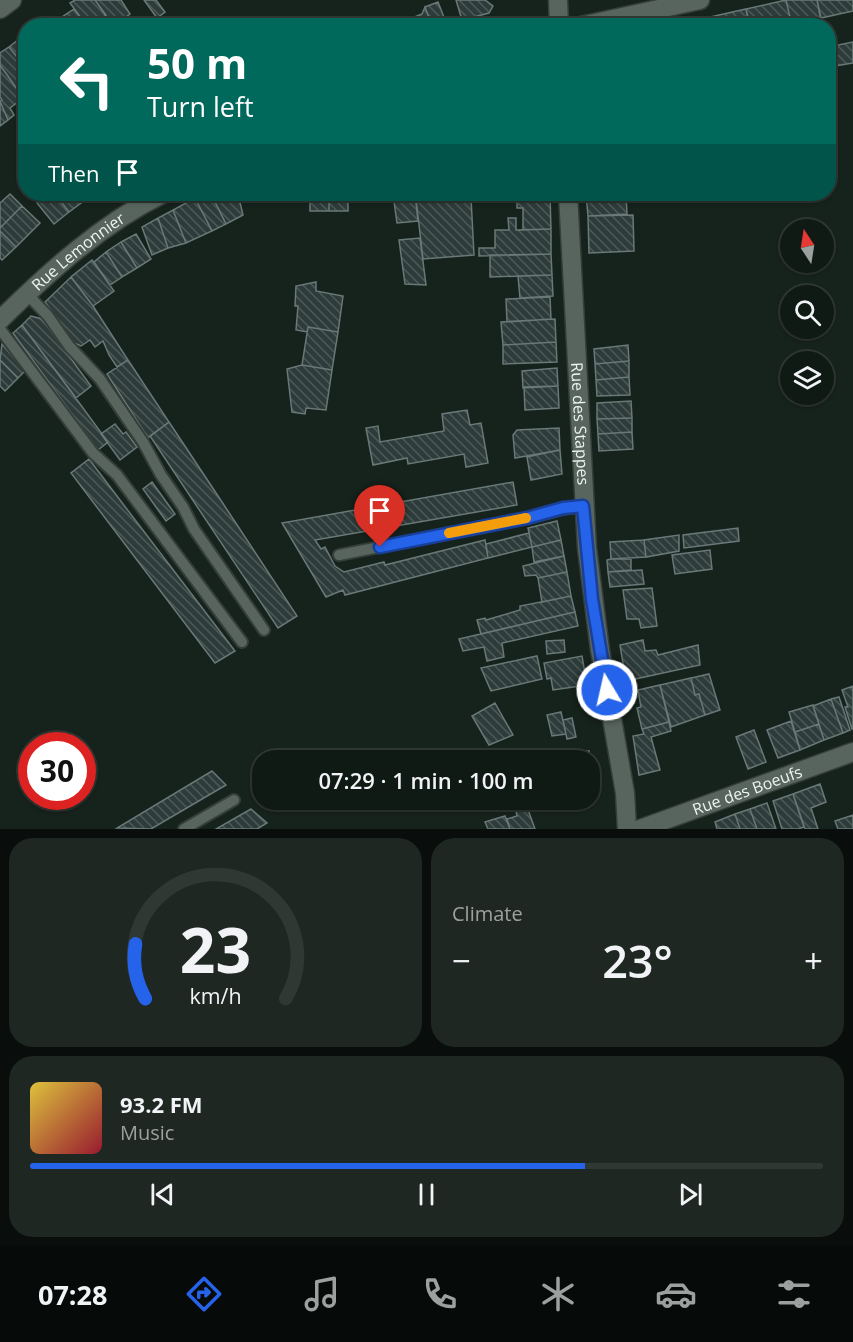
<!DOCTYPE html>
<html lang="en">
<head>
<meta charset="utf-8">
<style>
  body { margin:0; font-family:"Open Sans",sans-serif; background:#1e2722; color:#f1f3f6; height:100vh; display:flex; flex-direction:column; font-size:22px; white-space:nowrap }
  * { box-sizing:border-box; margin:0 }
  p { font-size:20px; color:#9ca1a0 }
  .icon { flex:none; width:33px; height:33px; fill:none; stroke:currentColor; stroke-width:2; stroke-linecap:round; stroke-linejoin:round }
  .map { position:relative; height:829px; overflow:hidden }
  .sheet { display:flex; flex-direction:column; gap:9px; padding:9px; background:#090e0c; flex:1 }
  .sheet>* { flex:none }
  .hud { position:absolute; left:18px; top:18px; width:818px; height:183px; border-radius:24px; box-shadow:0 2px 4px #0004,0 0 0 2px #303834; background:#00695c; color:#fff; overflow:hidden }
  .needle { width:39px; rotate:348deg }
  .controls { position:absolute; left:780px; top:219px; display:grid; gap:12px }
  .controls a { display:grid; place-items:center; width:54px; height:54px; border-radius:50%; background:#101a15; box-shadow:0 2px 4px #0004,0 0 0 2px #303834; font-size:30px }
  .speed { position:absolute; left:18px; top:732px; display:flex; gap:12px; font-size:30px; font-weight:700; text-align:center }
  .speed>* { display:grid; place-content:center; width:78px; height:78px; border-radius:50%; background:#101a15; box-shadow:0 2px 4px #0004,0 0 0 2px #303834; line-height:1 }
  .speed .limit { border:9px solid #d22; background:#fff; color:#111 }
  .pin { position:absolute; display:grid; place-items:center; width:51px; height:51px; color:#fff; margin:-62px -26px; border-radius:50% 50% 50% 0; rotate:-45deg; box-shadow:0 0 6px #0007 }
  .pin .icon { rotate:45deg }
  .me { position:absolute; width:66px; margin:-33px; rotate:351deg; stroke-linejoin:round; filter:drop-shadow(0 0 4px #0008) }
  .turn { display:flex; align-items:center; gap:21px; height:126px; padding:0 30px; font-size:27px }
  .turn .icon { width:78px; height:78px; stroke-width:2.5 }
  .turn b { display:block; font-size:42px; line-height:51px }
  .then { display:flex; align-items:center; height:57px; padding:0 30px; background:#0003; gap:12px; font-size:22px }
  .big { font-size:45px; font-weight:600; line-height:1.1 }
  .sheet .tile { flex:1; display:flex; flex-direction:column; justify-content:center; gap:9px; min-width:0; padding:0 21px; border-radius:24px; background:#1e2722 }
  .sheet .dial { align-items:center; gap:0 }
  .dial svg { height:156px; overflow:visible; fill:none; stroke:#303834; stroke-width:7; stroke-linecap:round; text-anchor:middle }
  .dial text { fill:#f1f3f6; stroke:none }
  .song { display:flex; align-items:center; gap:18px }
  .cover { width:72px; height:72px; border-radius:9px; background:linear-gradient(135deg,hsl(50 70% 55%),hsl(350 70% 35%)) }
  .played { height:6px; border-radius:3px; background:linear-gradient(90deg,#2563eb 70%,#303834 70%) }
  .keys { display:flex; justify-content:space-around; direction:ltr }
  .heat { display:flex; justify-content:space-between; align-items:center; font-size:33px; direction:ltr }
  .sheet .tiles { flex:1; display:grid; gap:9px; grid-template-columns:1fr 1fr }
  .tile:last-child { grid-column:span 2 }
  .trip { position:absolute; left:252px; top:750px; width:348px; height:60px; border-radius:24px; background:#101a15; box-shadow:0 2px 4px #0004,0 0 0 2px #303834; font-weight:600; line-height:60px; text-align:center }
  .dock { display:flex; height:96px; justify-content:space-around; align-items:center; background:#060a08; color:#9ca1a0 }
  .dock .icon { width:42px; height:42px }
  .dock .selected { color:#2563eb }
  .dock b { font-size:27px; color:#f1f3f6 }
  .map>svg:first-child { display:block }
  .building { fill:url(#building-back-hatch); stroke:#687977; stroke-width:1.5 }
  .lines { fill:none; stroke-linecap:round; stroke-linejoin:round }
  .lane-casing { stroke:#363e3a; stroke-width:14 }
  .street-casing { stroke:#363e3a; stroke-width:21 }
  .lane { stroke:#58655e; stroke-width:10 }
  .street { stroke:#58655e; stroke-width:18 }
  .route-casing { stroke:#184099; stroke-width:15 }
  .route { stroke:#2563eb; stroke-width:10 }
  .slow { stroke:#f59e0b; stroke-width:10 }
  .labels { text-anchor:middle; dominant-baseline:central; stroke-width:6; stroke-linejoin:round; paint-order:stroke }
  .street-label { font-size:16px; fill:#ecf4f0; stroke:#060a08 }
</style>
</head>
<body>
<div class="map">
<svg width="853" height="829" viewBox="0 0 853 829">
  <defs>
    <pattern id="building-back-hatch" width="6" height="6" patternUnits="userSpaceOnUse" patternTransform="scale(1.5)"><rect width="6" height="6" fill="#2d3c3a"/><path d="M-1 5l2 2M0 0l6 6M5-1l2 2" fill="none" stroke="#4c5957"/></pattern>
  </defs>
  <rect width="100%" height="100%" fill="#16221c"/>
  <path class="building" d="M75,0H95L106,15L92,26H87L70,3Z
    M95,0H121L130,14L123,19L125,21L118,26H113Z
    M144,0H156L165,12L157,18Z
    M456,0H485L493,6L489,13L462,20Z
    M786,0H817L822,26H792Z
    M786,0L792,26H750L746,9Z
    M817,0H853V11L821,18Z
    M438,2L447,25L446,26H432L425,7Z
    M425,7L432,26H409L407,20L422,14Z
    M74,9L87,26H64L59,19Z
    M746,9L749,26H702L701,19Z
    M24,35L26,37V68L9,47Z
    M853,42V63L828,67V47Z
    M9,47L26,68V94L21,97L17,89L0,65V53Z
    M0,65L17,89L22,99L10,108L14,115L8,120L0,101L2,100L0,97Z
    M0,101L8,120L0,126Z
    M10,194L22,206L0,228V203Z
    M50,194H55L69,212L54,224L37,203Z
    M55,194H80L85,200L69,212Z
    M205,194H211L226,224L212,231L195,198Z
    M211,194H238L243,215L226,224Z
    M310,194H329V211H310Z
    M329,194H348V211H329Z
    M393,194H415L418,221L397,223Z
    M586,194H626L627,214L588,216Z
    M517,195H550L551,229L523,230V208H517Z
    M195,198L212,231L186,243L173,210Z
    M471,198L474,255L423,259L416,199Z
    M22,206L40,223L16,247L0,231V228Z
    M173,210L186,243L168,248L158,218Z
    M633,215L634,251L589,253L588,216Z
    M158,218L168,248L152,255L142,227Z
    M508,218H516V230L551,229V254L479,256V248H495V230H509Z
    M0,231L16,247L2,260L0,258Z
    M136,234L151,259L137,268L121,242Z
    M420,238L426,285L405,284L399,240Z
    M121,242L137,268L122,277L106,252Z
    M106,252L122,277L110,285L94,262Z
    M551,254L552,275L490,277V255Z
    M92,260L114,291L93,306L71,277Z
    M552,275L553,296L520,298L518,276Z
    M71,277L93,306L128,360L117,367L109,355L103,341L95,347L90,340L81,346L74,343L45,302Z
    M316,282V291L343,296L338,332L308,327L307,332L296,330L298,306H295L296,286Z
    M550,297L551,319L507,322L506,299Z
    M31,316L42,319L91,386L76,398L22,325Z
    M555,319L556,342L503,345L501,322Z
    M22,325L108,442L98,450L13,333Z
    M308,327L338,332L332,370L302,365Z
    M556,342L557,362L503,364V345Z
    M2,344L25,371L18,378L0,360Z
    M628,345L629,361L595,364L594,349Z
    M0,360L18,378L5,391L0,386Z
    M128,360L169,422L148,438L107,374Z
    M629,361V377L596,380L595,364Z
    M302,365L332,370L326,410L306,408L305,414L292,412L287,369Z
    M557,368L558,386L523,388L522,371Z
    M629,377L630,395L597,396L596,380Z
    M558,386L559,408L525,410L524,387Z
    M631,401L632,418L597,419V403Z
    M467,410L470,425L481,423L488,463L466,467L464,454L408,464L407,458L373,465L366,428L378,426L380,442L444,431L442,414Z
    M632,418V432L598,434L597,419Z
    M169,422L222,502L297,616L278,628L150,436Z
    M115,424L123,434L126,432L137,447L120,460L101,434Z
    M559,428L560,450L515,458L513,435L517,430Z
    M632,432L633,449L599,451L598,434Z
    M560,450L562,474L531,480L527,457Z
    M89,459L123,504L235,651L215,663L71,473Z
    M152,482L175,514L166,521L143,489Z
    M513,482L517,505L315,540L321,549L325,547L335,566L344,572L384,562L385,565L485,540L488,558L345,595L343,590L326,597L282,523Z
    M557,521L561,540L532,547L528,528Z
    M738,528L739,541L684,548L683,535Z
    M529,533L532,547L488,558L486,544Z
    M679,535V551L646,557L644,540Z
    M561,540L564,556L534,562L532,547Z
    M644,540L646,557L611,559L610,542Z
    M710,550L712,569L675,574L672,555Z
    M564,556L567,572L538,578L536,575L525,576L523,566Z
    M611,559H631V570L608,572L607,560Z
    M642,570L644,584L610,587L608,572Z
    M567,572L571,596L542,602L538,578Z
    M652,588L657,626L641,628L639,619H627L623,590Z
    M571,596L575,612L481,634L477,620L485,618L486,620L520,610V606Z
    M575,612L578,626L502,643L504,657L487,661L484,647L463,651L459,639Z
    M564,640L565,652L547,654L546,641Z
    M643,640L645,651L656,650L658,655L698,645L700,665L626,681L620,645Z
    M537,656L542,679L491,691L481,668Z
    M582,656L587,685L553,690L551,678L547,679L544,663Z
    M709,674L720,710L705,715L699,694L695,695L691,678Z
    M691,678L695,695L699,694L705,715L671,727L660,685Z
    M660,685L669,722L642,729L637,708L641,707L638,690Z
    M853,686V729H852L845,707H848L842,690Z
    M839,697L850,730L843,733L831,699Z
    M831,699L843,733L824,740L813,706Z
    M495,703L513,735L489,745L472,716Z
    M813,705L819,724L795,732L789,712Z
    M561,712L566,734L552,736L547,715Z
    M572,718L576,737L567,739L563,720Z
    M791,721L800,750L778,758L767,730Z
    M669,722L671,731L651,737L660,770L639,775L633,736L644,734L642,729Z
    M819,724L824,740L800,750L795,732Z
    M754,730L766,762L748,769L736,737Z
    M541,750L544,760L589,751L597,785L590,787V760H497Z
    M212,771L226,785L151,829L117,828Z
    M820,784L826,802L811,808L818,829H805L793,794Z
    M793,794L804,827L798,829H782L773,801Z
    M767,803L776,829H757L750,809Z
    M527,807L535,829H510L507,819L517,816L516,811Z
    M251,809L267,823L257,829H216Z
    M750,809L757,829H740L735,814Z
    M735,814L740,829H717L715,822Z
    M853,815V829H838L835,821Z
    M505,816L510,829H488L485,822Z"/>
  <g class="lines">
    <g class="lane-casing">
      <path id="lane" d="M27,294L48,316L69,346L100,379L143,442L161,475L183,507L194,529L264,630
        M0,329L93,453L117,475L242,642
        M339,555L527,518L563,509L583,506
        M184,829L234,800"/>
    </g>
    <g class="street-casing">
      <g id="street">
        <path d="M558,0L559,26"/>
        <path d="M0,9L12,0"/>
        <path d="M581,26L700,0"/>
        <path id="s1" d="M568,194L587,548L600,650L625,793L627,829"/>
        <path id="s2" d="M0,320C49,272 100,225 162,194"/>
        <path id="s3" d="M640,829L853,752"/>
      </g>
    </g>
    <use href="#lane" class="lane"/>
    <use href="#street" class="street"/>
  </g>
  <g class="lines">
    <g class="route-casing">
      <path id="route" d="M380,547L527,518L563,508L583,506L592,599L607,690"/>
    </g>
    <use href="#route" class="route"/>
    <path class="slow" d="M449,533L526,518"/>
  </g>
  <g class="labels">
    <g class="street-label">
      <text stroke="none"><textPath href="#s2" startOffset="104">Rue Lemonnier</textPath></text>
      <text stroke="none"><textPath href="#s1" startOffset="230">Rue des Stappes</textPath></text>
      <text stroke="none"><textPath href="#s3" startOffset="114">Rue des Boeufs</textPath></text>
    </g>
  </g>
</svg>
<div class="controls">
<a><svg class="needle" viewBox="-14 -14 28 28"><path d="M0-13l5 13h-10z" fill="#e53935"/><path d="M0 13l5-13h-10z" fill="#9ca1a0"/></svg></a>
<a><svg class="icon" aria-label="search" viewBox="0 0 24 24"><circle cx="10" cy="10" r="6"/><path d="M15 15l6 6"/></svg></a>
<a><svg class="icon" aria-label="layers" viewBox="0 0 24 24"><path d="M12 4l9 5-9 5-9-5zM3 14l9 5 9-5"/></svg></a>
</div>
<div class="speed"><div class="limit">30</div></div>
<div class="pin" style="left:380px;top:547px;background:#d93025"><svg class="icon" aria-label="arrive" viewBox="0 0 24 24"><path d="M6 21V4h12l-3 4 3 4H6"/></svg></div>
<svg class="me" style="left:607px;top:690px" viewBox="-20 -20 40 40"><circle r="17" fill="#2563eb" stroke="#fff" stroke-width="3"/><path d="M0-11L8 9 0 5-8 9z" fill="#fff"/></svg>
<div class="trip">07:29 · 1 min · 100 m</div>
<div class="hud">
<div class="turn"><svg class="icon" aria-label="left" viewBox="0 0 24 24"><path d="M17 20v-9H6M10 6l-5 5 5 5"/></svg><div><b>50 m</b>Turn left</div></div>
<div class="then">Then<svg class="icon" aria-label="arrive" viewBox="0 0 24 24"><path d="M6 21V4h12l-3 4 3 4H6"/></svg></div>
</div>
</div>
<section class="sheet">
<div class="tiles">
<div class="tile dial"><svg viewBox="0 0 100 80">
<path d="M14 69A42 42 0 1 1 86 69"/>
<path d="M14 69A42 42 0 0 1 9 41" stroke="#2563eb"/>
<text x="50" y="56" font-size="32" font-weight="700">23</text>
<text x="50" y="72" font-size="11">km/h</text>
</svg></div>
<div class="tile"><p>Climate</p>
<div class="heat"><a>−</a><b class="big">23°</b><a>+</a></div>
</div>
<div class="tile">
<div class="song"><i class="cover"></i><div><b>93.2 FM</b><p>Music</p></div></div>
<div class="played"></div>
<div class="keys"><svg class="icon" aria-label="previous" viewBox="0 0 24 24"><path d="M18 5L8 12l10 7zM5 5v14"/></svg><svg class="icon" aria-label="pause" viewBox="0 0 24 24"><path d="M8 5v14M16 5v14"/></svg><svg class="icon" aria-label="next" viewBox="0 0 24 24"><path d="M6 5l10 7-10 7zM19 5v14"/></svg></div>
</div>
</div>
</section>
<nav class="dock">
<b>07:28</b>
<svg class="icon selected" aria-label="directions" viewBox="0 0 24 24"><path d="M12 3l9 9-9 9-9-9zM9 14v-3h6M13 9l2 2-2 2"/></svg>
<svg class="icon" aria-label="music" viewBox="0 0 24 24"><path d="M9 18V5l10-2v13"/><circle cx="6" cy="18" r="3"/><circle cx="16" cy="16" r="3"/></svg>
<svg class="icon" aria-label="phone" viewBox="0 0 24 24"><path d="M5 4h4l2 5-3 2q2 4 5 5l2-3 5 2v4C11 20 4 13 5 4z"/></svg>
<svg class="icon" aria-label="climate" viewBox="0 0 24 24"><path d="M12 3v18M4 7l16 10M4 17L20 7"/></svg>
<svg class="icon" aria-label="car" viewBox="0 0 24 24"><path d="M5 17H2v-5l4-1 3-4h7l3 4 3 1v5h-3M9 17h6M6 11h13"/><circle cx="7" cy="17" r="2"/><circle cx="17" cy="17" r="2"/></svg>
<svg class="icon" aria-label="filters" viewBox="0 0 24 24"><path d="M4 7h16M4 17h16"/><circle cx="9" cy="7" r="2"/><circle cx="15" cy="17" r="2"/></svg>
</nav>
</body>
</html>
